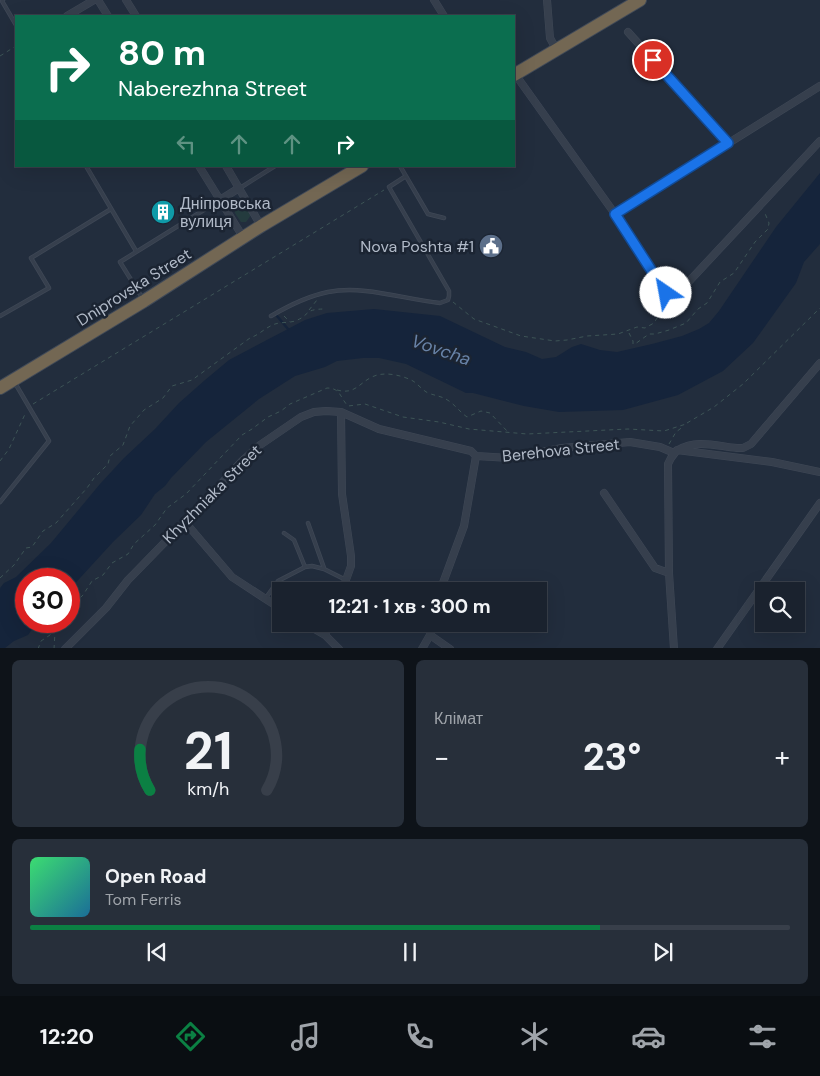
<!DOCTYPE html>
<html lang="uk">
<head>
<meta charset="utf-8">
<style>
  body { margin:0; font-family:"DM Sans",sans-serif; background:#272f3a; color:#f1f3f6; height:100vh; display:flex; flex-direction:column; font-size:19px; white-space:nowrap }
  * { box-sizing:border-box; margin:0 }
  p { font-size:16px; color:#9fa4aa }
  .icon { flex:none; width:28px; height:28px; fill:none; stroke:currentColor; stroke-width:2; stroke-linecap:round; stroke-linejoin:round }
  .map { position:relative; height:648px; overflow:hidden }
  .sheet { display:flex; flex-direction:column; gap:12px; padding:12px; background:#0e1319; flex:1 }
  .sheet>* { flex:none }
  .hud { position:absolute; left:15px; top:15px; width:500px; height:152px; border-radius:0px; box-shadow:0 5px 20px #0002,0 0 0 1px #383f4a; background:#0b6e4f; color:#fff; overflow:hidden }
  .fabs { position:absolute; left:755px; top:582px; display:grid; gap:10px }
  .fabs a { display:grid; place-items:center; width:50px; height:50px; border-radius:0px; background:#1a222e; box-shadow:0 5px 20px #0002,0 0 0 1px #383f4a; font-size:25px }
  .speed { position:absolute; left:15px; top:568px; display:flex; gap:10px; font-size:25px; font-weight:700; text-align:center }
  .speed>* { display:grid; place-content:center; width:65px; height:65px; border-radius:50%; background:#1a222e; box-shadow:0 5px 20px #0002,0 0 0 1px #383f4a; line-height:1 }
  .speed .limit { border:8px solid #d22; background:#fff; color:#111 }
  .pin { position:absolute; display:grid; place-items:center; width:42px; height:42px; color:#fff; margin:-21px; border:2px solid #fff; border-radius:50%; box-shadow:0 1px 5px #0007 }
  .me { position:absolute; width:55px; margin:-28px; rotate:327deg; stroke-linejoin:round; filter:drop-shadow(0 0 4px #0008) }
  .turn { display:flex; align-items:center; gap:18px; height:105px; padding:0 20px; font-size:22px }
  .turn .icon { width:65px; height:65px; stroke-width:2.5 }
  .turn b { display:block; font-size:35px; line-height:42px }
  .lanes { display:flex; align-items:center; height:48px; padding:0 20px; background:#0003; justify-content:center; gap:25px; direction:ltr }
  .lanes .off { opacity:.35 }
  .big { font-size:38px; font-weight:700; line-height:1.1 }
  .sheet .widget { flex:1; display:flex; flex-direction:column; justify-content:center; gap:8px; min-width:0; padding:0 18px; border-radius:8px; background:#272f3a }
  .sheet .dial { align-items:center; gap:0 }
  .dial svg { height:130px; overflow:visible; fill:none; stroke:#383f4a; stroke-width:7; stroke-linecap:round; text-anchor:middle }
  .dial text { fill:#f1f3f6; stroke:none }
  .song { display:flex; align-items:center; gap:15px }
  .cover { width:60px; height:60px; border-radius:8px; background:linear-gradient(135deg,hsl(140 70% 55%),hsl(200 70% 35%)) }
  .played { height:5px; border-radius:2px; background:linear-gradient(90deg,#0b8043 75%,#383f4a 75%) }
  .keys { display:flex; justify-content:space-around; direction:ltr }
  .heat { display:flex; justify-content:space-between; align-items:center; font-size:28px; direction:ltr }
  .sheet .tiles { flex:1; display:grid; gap:12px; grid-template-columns:1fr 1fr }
  .widget:last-child { grid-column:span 2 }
  .trip { position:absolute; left:272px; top:582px; width:275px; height:50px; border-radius:0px; background:#1a222e; box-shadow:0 5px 20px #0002,0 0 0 1px #383f4a; font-weight:700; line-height:50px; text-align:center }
  .menu { display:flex; height:80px; justify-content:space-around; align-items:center; background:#0a0e12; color:#9fa4aa }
  .menu .icon { width:35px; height:35px }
  .menu .current { color:#0b8043 }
  .menu b { font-size:22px; color:#f1f3f6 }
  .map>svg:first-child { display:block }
  .grass { fill:url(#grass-tufts) }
  .water { fill:#15243b }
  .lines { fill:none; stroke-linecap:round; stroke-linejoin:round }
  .stream { stroke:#15243b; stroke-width:2.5 }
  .lane-casing { stroke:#3f4856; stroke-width:4.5 }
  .street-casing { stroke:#3f4856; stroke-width:8 }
  .highway-casing { stroke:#414a58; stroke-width:14 }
  .path { stroke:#3d5456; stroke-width:1; stroke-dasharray:4 4; stroke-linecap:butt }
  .lane { stroke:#363f4d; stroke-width:3 }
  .street { stroke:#363f4d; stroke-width:7 }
  .highway { stroke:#736753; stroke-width:12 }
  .route-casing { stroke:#114b97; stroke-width:12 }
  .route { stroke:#1a73e8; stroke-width:9 }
  .labels { text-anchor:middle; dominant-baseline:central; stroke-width:5; stroke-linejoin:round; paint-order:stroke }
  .poi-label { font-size:16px; fill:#b1bac8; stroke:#1b2432; text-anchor:start }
  .street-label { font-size:16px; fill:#b1bac8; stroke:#1b2432 }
  .water-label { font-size:18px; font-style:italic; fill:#6984a9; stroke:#1b2432 }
</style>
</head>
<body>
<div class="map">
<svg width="820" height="649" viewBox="0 0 820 649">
  <defs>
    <pattern id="grass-tufts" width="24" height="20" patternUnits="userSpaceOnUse" patternTransform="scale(1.25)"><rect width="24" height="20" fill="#243b3e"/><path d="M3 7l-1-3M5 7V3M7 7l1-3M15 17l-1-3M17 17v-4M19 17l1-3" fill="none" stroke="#415558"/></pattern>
  </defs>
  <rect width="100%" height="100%" fill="#222d3d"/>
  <path class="grass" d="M238,203L244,205L251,215L246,222H241L235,213L234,206Z"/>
  <path class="water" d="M820,173V244L804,262L796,283L753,343L723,371L678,395L623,410L559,412L524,406L473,393H466L406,364L379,358H363L337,361L325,367L295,376L259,399L206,442L171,478L165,486L155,494L141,515L113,542L69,590V579H26V621H38L28,635L14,641L5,648H0V588L4,583L16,577L51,543L100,484L124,458L155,429L179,403L205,380L229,360L305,320L327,313L374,309L440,316L505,347L526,352L542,359L556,357L572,347L581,344L600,350L617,352L652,344L682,336L699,329L709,323L719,311L776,227Z"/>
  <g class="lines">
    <path class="stream" d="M277,316L288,329"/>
    <g class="lane-casing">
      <path id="lane" d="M3,0L2,1L16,25
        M86,166L136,251
        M400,166L428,214L444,218
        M240,188L275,166
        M143,299L120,262L220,200
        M0,316L49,288L31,258L111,209
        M271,316C288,306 308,296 328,292C364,285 403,299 440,303L448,300L449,296V291L389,187L406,176
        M0,502L49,441L15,383
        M308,523L324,568
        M284,533L294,540L305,567
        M265,599L278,581L305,567L312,566L324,569L346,580"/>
    </g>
    <g class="street-casing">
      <path id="street" d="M98,0L108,16
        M126,0L136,16
        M434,0L444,16
        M547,0L550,38L556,49
        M67,16L94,0
        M628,32L728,143
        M515,74L615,214L666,293L670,296L676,294L681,290L820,141
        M199,166L243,237
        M226,166L261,226
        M220,200L239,188
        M615,214L820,86
        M341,412L342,494L351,556V566L342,591
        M678,450C697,439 716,446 737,448H743L751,444L820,363
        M476,456L510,458L562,448L630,442L660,447L674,453
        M604,493L655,568L669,573
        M185,522L232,577L281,609
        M440,591L464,526L476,456
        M306,624L325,635L339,649
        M325,635L329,624
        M430,635L450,649
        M65,649L106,608L128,580L210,496L242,461L260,445L301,417L314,412L326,411L341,412L379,429L471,451L476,456
        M422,649L430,635L432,624
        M674,649L669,573L668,464L671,458L677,450L772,462L820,472
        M717,649L820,503"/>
    </g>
    <g class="highway-casing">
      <path id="highway" d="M514,75L640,0
        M0,388L144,301L261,226L362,166"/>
    </g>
    <path class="path" d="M0,56L16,46
      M453,302L474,319L521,336L555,341L567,340L587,336L618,334L637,327L645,328L654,323L666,303
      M309,310L317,300
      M284,316L290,322
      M629,333L633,341V344H635L649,334H655L669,330L686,323L698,309L707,303L720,282L734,273L755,242L768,229L769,223L764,211
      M337,390C355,395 359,383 372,377C383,371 402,375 413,381C418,384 422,390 428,393C436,396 442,396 449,401C456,406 460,412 467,417L481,411L490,413L508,432
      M33,404L384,190
      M687,423L714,407L743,384L820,308
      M669,444L676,432L684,426
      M0,461L9,449L26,412
      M0,578L14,565L26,548L32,547L43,531L56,523L87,488L94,478L108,464L110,456L123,445L130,426L144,410L163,398L172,386L192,380L250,338C259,335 266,327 275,324C281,322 289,323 295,321C311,315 303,309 325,309
      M69,609L83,595L92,581L103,575L112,563L128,554L134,544L155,525L167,508L186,494L242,435L252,429L268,417L281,411L290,404L327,388C341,388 340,398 348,406L365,404L403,417L439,422L469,429L527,434L628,429L664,431L686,424
      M38,649L41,641L50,635L60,621
      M54,649L55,632"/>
    <use href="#lane" class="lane"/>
    <use href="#street" class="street"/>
    <use href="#highway" class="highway"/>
  </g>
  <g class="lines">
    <g class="route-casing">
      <path id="route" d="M653,60L728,143L615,214L666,293"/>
    </g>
    <use href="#route" class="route"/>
  </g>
  <defs>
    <g id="building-disc" transform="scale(1.25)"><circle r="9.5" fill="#0f9aa8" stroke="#1b2432"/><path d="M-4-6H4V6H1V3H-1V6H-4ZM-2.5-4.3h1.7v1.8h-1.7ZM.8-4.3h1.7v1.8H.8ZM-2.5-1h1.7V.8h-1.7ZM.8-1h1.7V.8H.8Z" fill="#fff"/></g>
    <g id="civic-disc" transform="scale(1.25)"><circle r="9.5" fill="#5c6f8a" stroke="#1b2432"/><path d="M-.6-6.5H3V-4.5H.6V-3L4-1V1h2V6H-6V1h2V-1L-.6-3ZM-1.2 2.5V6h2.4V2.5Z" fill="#fff"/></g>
  </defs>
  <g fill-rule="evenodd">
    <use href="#building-disc" x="163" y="212"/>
    <use href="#civic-disc" x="491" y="246"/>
  </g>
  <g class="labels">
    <g class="poi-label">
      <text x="180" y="203">Дніпровська<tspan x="180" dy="18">вулиця</tspan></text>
      <text x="474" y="246" text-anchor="end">Nova Poshta #1</text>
    </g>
    <g class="street-label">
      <text transform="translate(134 287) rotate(-32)">Dniprovska Street</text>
      <text transform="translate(561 450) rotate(-6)">Berehova Street</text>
      <text transform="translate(212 494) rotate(-45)">Khyzhniaka Street</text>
    </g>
    <g class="water-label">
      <text transform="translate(441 350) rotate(19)">Vovcha</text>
    </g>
  </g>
</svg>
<div class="fabs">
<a><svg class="icon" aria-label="search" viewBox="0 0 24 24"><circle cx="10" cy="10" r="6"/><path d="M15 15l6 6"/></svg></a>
</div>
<div class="speed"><div class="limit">30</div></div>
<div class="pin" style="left:653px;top:60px;background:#d93025"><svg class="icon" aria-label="arrive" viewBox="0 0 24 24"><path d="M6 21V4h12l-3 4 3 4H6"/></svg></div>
<svg class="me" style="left:666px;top:293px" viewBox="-20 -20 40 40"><circle r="19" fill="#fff"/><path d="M0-13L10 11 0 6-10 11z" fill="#1a73e8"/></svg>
<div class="trip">12:21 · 1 хв · 300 m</div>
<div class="hud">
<div class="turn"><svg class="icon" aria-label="right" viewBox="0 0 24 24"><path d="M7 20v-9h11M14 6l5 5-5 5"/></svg><div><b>80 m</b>Naberezhna Street</div></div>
<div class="lanes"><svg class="icon off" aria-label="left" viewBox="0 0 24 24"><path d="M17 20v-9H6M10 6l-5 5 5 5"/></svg><svg class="icon off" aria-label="ahead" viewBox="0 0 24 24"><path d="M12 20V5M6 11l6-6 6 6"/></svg><svg class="icon off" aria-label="ahead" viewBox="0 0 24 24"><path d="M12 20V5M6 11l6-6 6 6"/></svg><svg class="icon" aria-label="right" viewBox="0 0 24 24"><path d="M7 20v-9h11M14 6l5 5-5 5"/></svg></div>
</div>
</div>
<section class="sheet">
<div class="tiles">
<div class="widget dial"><svg viewBox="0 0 100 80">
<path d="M14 69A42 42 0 1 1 86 69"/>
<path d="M14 69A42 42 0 0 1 8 44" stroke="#0b8043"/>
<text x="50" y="56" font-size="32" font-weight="700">21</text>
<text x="50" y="72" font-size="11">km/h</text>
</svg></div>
<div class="widget"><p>Клімат</p>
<div class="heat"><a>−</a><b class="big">23°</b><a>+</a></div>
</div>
<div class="widget">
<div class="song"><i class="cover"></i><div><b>Open Road</b><p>Tom Ferris</p></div></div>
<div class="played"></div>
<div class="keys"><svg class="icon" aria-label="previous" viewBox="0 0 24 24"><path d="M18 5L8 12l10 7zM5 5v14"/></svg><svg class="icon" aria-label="pause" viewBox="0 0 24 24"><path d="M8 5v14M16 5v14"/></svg><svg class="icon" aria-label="next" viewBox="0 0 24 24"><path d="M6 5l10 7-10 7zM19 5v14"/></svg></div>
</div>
</div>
</section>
<nav class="menu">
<b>12:20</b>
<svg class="icon current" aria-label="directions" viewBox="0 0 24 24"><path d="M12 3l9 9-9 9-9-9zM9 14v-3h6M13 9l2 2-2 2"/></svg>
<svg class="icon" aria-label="music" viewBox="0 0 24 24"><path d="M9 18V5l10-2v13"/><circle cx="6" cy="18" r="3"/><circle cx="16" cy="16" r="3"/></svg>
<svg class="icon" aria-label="phone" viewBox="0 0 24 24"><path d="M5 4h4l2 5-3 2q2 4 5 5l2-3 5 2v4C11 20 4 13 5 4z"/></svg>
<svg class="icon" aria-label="climate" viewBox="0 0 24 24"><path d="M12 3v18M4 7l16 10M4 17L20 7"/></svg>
<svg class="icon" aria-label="car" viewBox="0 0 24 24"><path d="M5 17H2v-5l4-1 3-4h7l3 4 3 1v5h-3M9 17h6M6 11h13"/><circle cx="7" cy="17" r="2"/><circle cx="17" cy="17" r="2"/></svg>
<svg class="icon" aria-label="filters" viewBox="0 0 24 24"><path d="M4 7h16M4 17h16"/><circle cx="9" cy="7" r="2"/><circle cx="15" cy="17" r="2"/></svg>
</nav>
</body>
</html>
